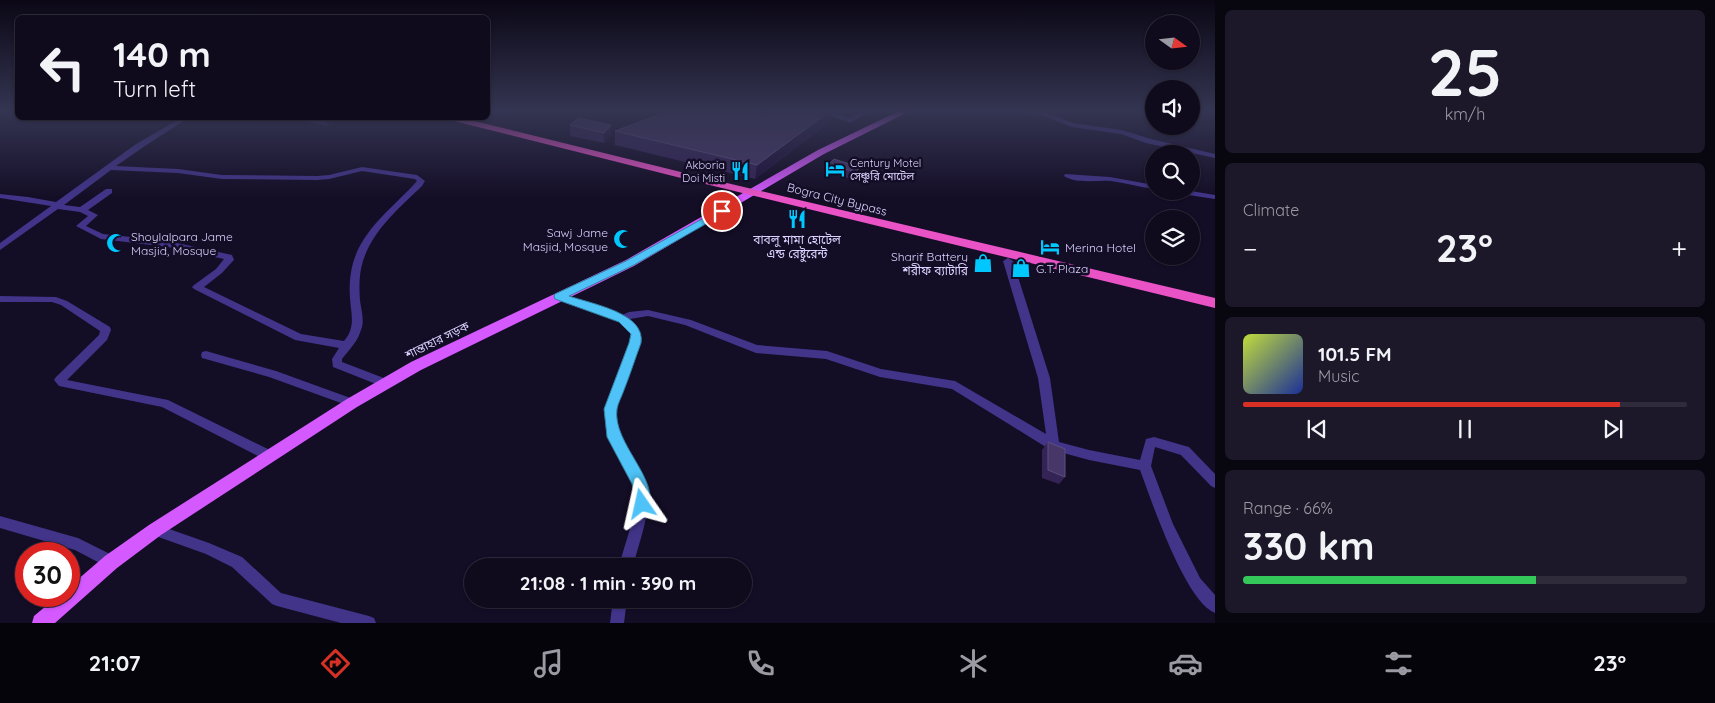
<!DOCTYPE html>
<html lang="en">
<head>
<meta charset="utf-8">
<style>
  body { margin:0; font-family:Quicksand,"Noto Sans Bengali",sans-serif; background:#1d1829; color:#f1f3f6; height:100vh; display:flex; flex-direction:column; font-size:19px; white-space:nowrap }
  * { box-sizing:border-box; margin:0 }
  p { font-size:16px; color:#9b9aa3 }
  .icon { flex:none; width:28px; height:28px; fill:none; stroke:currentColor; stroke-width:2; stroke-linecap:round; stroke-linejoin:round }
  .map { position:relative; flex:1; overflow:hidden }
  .side { display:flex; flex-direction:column; gap:10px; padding:10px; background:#08060f; width:500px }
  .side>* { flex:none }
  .top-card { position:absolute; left:15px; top:15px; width:475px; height:105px; border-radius:8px; box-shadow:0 1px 4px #0004,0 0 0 1px #2f2b3b; background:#0f0a1c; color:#f1f3f6; overflow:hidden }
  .needle { width:32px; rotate:105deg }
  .buttons { position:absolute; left:1145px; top:15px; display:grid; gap:10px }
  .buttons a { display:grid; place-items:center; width:55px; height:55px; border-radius:50%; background:#0f0a1c; box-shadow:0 1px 4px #0004,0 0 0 1px #2f2b3b; font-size:25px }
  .speed { position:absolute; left:15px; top:542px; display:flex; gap:10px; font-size:25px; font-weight:700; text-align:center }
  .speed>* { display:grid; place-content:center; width:65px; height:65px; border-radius:50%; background:#0f0a1c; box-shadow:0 1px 4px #0004,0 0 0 1px #2f2b3b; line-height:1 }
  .speed .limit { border:8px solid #d22; background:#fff; color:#111 }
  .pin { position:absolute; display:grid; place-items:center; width:42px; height:42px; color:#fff; margin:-21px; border:2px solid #fff; border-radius:50%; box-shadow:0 1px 5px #0007 }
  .me { position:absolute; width:55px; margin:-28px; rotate:349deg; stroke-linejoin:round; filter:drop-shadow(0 0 4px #0008) }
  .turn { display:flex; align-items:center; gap:18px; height:105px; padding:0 15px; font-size:22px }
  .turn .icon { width:65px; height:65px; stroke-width:2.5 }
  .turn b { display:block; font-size:35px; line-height:42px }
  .big { font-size:38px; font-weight:800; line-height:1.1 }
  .side .tile { flex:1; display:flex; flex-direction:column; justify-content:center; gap:8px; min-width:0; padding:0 18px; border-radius:8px; background:#1d1829 }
  .side .dial { align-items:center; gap:0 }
  .dial b { font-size:65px; line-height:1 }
  .song { display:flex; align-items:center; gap:15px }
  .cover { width:60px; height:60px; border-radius:8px; background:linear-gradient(135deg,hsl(70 70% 55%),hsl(230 70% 35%)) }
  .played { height:5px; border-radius:2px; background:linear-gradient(90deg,#d93025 85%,#2f2b3b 85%) }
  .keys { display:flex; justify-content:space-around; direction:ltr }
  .heat { display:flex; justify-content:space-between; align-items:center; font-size:28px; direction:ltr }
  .charge { height:8px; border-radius:4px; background:linear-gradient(90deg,#34c759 66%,#2f2b3b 0) }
  .trip { position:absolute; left:464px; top:558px; width:288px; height:50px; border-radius:25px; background:#0f0a1c; box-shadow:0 1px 4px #0004,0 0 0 1px #2f2b3b; font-weight:800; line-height:50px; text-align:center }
  .menu { display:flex; height:80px; justify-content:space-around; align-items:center; background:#06040b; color:#9b9aa3 }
  .menu .icon { width:35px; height:35px }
  .menu .on { color:#d93025 }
  .menu b { font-size:22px; color:#f1f3f6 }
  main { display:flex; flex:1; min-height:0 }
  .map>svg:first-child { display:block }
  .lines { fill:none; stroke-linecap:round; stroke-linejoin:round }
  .minor { fill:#413489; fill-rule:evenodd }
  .primary { fill:#d459ff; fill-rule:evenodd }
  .trunk { fill:#ea53c6; fill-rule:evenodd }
  .wall { fill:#342456 }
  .shaded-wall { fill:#1f133b }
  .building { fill:#463768; stroke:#5d4f80 }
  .route { fill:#4fc3f7; stroke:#337fa1 }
  .labels { text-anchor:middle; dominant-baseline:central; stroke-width:5; stroke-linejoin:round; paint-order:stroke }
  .far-poi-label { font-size:11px; fill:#dcd2ff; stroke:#140d26; text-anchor:start }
  .street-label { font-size:12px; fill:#dcd2ff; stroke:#140d26 }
  .poi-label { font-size:12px; fill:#dcd2ff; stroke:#140d26; text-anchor:start }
</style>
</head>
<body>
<main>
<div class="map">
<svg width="1215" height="623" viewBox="0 0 1215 623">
  <rect width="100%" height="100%" fill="#140d26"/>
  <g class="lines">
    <path class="minor" d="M818,111H827L849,118L863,111H871L850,123Z
      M1023,111H1042L1073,123L1122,130L1151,139L1215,154V158L1146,143L1121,134L1072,127L1041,115L1026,113Z
      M1210,111H1215V114Z
      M181,118H188L142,148L116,166L178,169L222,175L317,176L329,175L362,167L417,175L425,181L422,186C399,208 373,230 363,261C359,273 359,288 360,300C361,310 365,320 361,330C358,341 349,350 342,359V362L389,380L391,383L389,386H381L333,367L332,359L339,348L295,340L194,289L192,287L194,285L216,269L224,259L168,247L101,239L76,226L88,216L80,212L58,209L0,250V243L51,206L0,198V194L28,197L56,202L136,144ZM111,170L178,173L222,179L317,180L329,179L362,171L415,179L417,181C394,207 363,228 353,263C350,274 349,286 350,298C351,314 356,327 344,341L301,334L204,287L222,273L232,262L234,260L232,255L168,241L103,234L86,226L98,215L88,210L112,193V189H106L80,207L64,205Z
      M1065,174L1110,177L1154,185V189C1140,187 1125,183 1111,181C1096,180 1076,184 1064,176Z
      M1171,191H1191L1215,195V199L1175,193Z
      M1008,258L1013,261L1050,378L1059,442L1089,450L1140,460L1146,439L1154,437L1189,447L1215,474V488L1211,486L1181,455L1155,447L1151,466L1173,524L1200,578L1215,595V613C1185,601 1152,502 1140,470L1089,460L1049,449L952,389L880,377L826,359L756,353L685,325L648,316L630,319C635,323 639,328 640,335C643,351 618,389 617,411C615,442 642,463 648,492C651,510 638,547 633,566H619C624,546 638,511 635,491C629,463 601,440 606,409C609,386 633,353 630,332L619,321L556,298L554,296L556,294H562L622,315L629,312L648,310L691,320L757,345L827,351L881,369L955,381L1046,434L1038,378L1003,261Z
      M0,296L56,297L67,301L110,327L111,330L107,340L67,380L168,400L274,452L276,456L274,460L270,461L266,460L162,407L59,386L54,380L56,377L99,335L100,331L61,305L52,302H0Z
      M206,351L276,371L356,400L358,403L356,406L352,407L269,377L202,358L201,355L202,352Z
      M0,516L78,538L116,557L118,562L116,567L111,569L75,550L0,528Z
      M155,524L209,543L242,557L281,593L369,616L374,618L376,623H341L277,606L272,604L232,567L206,554L150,534L148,530L150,526Z
      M613,599H627L624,623H610Z"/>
    <path class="primary" d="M899,111H910L824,154L634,266L421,370L357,407L161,535L117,568L55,623H32L34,616L58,596H69V587L105,556L149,525L347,399L411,362L626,260L818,150Z"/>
    <path class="trunk" d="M448,118H462L689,174L1215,298V308L689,180L450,120Z"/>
  </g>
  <path class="wall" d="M293,118H336L327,126Z
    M829,123L755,179L615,145V131Z
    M570,125H611V135L604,143L570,136Z
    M828,165L859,167L855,180L826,172Z
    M1048,442L1065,477L1059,484L1042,478V450Z"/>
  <path class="shaded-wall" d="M830,111H832L829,123L755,179L757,165Z
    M324,118H336L327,126Z
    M611,125V135L604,143V133Z"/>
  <path class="building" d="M669,111H830L757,165L615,131Z
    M578,118L611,125L604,133L570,125Z
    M834,159L859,167L857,172L828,165Z
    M1048,442L1065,449V477L1048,470Z"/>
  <linearGradient id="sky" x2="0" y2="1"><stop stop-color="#0b0715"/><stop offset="0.56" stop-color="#343552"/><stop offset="1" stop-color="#343552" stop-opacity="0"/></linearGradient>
  <rect width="1215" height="198" fill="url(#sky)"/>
  <path class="route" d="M722,208L725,209V213L634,265L569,296C592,304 646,313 641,343C635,359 630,375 624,390C622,396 618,403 617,409C612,443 661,480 648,509L642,511L637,509L632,484L607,437L604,409L629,343L631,334L619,322L555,299L554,296L555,294L626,261Z"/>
  <defs>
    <g id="hotel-bare" transform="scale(1.5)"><path d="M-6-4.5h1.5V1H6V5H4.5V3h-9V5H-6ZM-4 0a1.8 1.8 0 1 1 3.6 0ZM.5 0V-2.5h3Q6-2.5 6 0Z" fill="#00c7fd" stroke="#140d26" stroke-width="2.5" paint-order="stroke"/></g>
    <g id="restaurant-bare" transform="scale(1.5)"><path d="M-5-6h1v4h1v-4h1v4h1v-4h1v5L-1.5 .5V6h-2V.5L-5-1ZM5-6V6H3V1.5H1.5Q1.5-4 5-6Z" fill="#00c7fd" stroke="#140d26" stroke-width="2.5" paint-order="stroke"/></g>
    <g id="mosque-bare" transform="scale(1.5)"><path d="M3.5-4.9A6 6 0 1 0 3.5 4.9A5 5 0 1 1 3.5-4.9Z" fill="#00c7fd" stroke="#140d26" stroke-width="2.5" paint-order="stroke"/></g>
    <g id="shop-bare" transform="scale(1.5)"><path d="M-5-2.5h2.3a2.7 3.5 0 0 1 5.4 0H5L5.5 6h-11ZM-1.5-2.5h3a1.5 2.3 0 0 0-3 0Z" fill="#00c7fd" stroke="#140d26" stroke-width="2.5" paint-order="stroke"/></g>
  </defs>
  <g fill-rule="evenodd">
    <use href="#hotel-bare" x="835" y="169"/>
    <use href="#restaurant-bare" x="740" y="171"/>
    <use href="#restaurant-bare" x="797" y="219"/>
    <use href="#mosque-bare" x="623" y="239"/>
    <use href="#mosque-bare" x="116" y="243"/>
    <use href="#hotel-bare" x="1050" y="247"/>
    <use href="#shop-bare" x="983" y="263"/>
    <use href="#shop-bare" x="1021" y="268"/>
  </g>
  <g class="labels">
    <g class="far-poi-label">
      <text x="850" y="163">Century Motel<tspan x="850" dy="13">সেঞ্চুরি মোটেল</tspan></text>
      <text x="725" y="165" text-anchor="end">Akboria<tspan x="725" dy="13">Doi Misti</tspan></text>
    </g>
    <g class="street-label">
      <text transform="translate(837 199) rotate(14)">Bogra City Bypass</text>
      <text transform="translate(437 340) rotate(-26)">শান্তাহার সড়ক</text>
    </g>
    <g class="poi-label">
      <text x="608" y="232" text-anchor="end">Sawj Jame<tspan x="608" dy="14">Masjid, Mosque</tspan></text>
      <text x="131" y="236">Shoylalpara Jame<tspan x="131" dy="14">Masjid, Mosque</tspan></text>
      <text x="797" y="239" text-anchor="middle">বাবলু মামা হোটেল<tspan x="797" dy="14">এন্ড রেষ্টুরেন্ট</tspan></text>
      <text x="1065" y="247">Merina Hotel</text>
      <text x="968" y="256" text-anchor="end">Sharif Battery<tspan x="968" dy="14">শরীফ ব্যাটারি</tspan></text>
      <text x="1036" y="268">G.T. Plaza</text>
    </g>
  </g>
</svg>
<div class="buttons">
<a><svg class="needle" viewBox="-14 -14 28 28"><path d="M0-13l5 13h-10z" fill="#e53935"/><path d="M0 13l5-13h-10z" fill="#9b9aa3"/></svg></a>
<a><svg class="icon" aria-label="sound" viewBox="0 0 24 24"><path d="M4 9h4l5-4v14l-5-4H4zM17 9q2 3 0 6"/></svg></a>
<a><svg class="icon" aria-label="search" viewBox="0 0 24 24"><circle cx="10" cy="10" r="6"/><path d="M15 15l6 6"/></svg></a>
<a><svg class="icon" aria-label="layers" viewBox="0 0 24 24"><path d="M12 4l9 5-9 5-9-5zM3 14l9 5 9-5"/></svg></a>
</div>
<div class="speed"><div class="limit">30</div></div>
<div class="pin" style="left:722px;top:211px;background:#d93025"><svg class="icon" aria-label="arrive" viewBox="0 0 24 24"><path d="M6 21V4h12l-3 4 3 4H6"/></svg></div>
<svg class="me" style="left:642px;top:504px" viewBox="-20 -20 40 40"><path d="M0-17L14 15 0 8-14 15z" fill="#4fc3f7" stroke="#fff" stroke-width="4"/></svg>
<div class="trip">21:08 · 1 min · 390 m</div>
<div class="top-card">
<div class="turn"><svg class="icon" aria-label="left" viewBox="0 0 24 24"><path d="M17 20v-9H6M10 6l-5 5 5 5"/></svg><div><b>140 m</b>Turn left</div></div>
</div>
</div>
<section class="side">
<div class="tile dial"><b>25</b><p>km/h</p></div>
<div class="tile"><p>Climate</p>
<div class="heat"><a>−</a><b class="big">23°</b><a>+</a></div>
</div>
<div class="tile">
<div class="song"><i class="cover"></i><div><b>101.5 FM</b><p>Music</p></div></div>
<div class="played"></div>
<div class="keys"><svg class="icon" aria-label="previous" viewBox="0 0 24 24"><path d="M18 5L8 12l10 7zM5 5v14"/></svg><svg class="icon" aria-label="pause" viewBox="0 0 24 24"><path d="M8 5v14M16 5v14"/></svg><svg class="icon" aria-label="next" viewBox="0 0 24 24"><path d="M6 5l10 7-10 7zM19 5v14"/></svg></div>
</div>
<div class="tile"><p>Range · 66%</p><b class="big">330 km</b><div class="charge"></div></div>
</section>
</main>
<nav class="menu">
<b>21:07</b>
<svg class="icon on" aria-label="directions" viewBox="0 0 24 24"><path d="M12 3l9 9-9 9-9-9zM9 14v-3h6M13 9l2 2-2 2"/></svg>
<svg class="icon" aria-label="music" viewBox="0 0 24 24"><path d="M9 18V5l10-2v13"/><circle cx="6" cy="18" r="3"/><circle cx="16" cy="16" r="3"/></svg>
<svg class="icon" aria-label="phone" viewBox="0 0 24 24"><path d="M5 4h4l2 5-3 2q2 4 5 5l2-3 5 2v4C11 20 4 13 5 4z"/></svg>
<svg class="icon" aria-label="climate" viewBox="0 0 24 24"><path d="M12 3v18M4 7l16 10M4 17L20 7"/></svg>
<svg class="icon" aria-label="car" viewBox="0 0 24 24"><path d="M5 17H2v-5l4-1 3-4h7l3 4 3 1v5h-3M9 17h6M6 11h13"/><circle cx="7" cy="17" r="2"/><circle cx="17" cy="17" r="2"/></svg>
<svg class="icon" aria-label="filters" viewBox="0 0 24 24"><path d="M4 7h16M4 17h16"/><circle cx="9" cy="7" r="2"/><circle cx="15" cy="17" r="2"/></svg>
<b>23°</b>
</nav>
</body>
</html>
